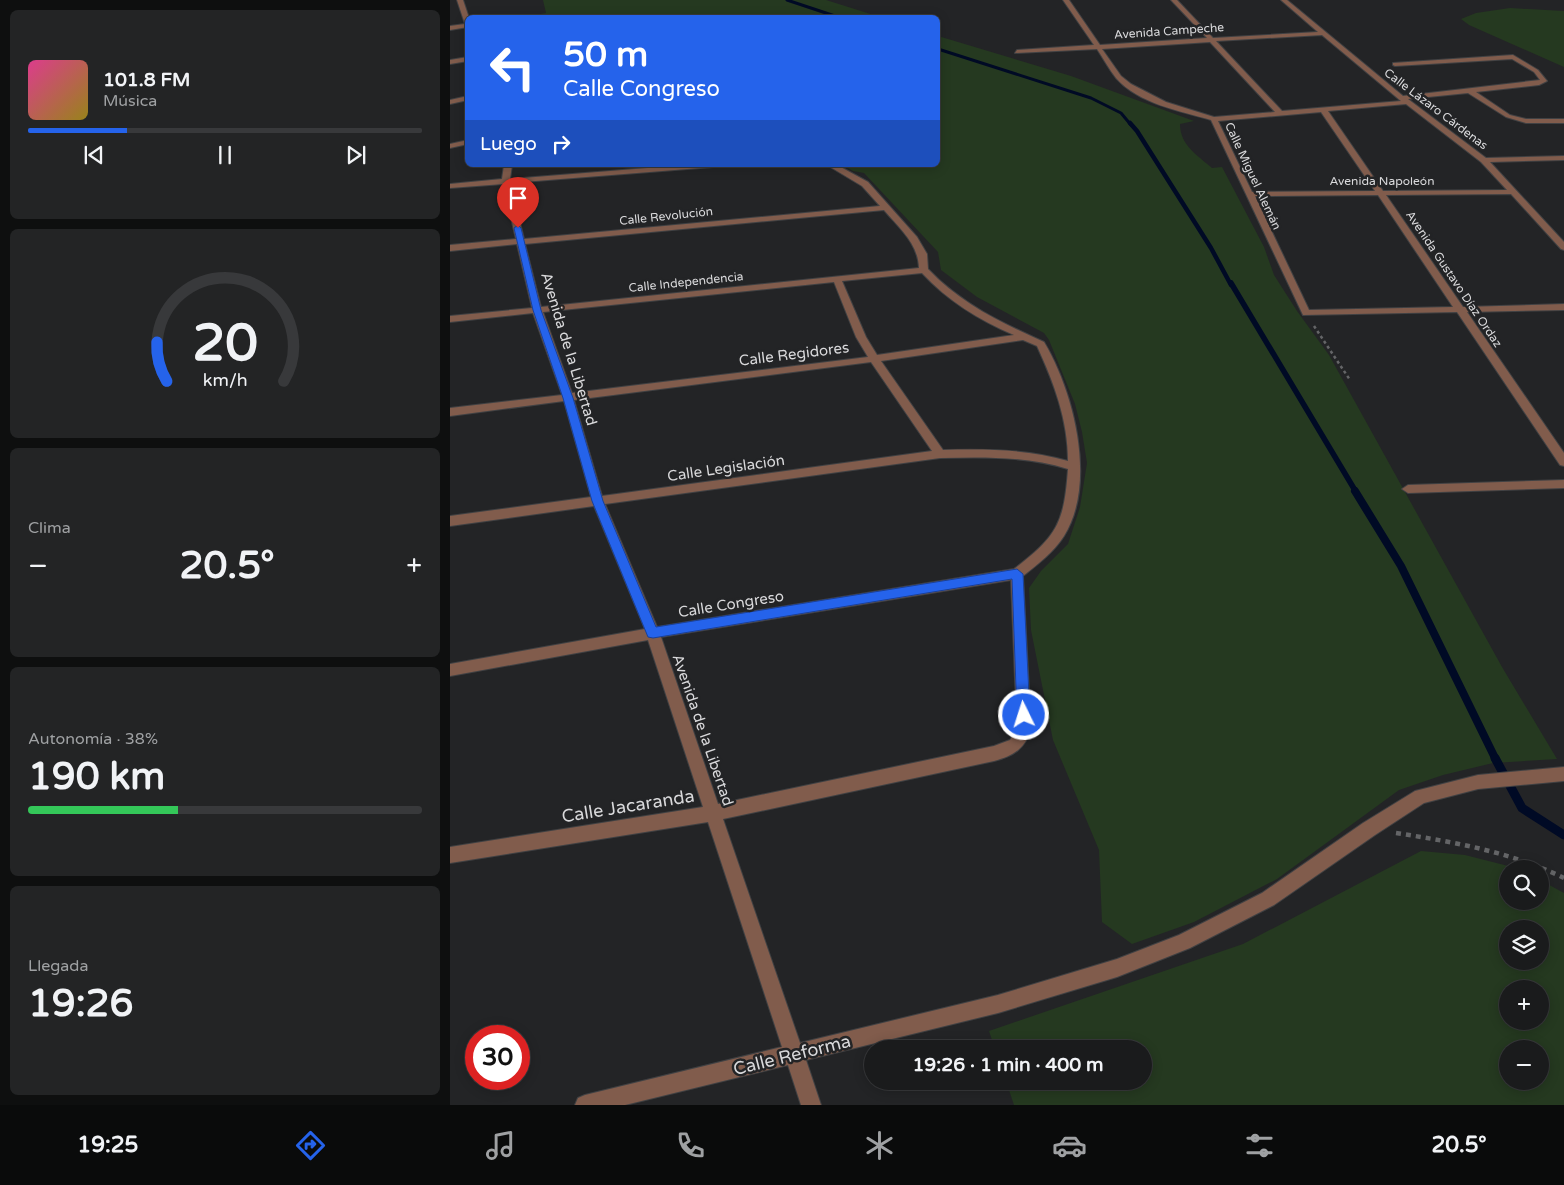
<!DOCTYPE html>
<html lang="es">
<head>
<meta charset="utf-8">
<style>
  body { margin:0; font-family:"Varela Round",sans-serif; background:#232425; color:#f1f3f6; height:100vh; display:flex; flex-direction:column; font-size:19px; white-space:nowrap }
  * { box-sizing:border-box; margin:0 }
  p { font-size:16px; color:#9fa1a3 }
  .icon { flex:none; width:28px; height:28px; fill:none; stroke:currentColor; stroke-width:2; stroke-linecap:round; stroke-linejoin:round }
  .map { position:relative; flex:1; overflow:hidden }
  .details { display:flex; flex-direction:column; gap:10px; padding:10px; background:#0e0f0f; width:450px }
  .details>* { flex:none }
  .guide { position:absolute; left:15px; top:15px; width:475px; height:152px; border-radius:8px; box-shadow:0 2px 12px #0003,0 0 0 1px #38393b; background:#2563eb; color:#fff; overflow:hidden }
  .fabs { position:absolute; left:1049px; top:860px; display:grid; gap:10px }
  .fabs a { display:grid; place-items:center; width:50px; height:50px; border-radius:50%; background:#1a1b1c; box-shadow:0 2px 12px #0003,0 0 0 1px #38393b; font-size:25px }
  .speed { position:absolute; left:15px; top:1025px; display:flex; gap:10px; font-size:25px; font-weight:700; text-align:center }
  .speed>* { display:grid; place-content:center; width:65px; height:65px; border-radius:50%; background:#1a1b1c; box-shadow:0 2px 12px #0003,0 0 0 1px #38393b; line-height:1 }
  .speed .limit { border:8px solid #d22; background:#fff; color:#111 }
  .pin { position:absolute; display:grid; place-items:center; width:42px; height:42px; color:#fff; margin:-51px -21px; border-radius:50% 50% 50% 0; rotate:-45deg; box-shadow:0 0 5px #0007 }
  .pin .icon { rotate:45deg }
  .me { position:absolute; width:55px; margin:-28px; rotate:356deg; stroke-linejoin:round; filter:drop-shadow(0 0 4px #0008) }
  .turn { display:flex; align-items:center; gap:18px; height:105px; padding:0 15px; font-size:22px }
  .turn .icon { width:65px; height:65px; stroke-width:2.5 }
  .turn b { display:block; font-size:35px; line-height:42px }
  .then { display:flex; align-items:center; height:48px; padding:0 15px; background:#0003; gap:10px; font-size:19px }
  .big { font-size:38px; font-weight:700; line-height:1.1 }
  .details .widget { flex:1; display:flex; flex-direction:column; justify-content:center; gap:8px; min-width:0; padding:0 18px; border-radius:8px; background:#232425 }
  .details .dial { align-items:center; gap:0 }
  .dial svg { height:130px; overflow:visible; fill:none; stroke:#38393b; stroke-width:7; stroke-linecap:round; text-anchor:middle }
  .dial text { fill:#f1f3f6; stroke:none }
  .song { display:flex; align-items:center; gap:15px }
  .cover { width:60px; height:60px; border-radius:8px; background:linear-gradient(135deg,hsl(330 70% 55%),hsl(50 70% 35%)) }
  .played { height:5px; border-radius:2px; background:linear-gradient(90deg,#2563eb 25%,#38393b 25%) }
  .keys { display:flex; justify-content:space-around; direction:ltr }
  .heat { display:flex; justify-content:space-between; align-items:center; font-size:28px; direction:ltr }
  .charge { height:8px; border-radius:4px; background:linear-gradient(90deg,#34c759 38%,#38393b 0) }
  .trip { position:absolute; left:414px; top:1040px; width:288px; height:50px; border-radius:25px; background:#1a1b1c; box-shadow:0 2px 12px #0003,0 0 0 1px #38393b; font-weight:700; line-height:50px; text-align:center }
  .tabs { display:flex; height:80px; justify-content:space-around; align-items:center; background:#0a0b0b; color:#9fa1a3 }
  .tabs .icon { width:35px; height:35px }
  .tabs .selected { color:#2563eb }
  .tabs b { font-size:22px; color:#f1f3f6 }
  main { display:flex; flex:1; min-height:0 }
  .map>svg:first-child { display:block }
  .green { fill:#253920; fill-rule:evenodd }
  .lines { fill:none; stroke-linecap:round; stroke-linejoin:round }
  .stream-far4 { stroke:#000a25; stroke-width:3 }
  .stream-far3 { stroke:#000a25; stroke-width:4.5 }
  .stream-far2 { stroke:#000a25; stroke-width:5.5 }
  .stream-far1 { stroke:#000a25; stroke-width:8 }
  .stream { stroke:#000a25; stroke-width:9 }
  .minor-casing { stroke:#404143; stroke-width:2 }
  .path-far1 { stroke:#646567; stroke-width:2.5; stroke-dasharray:3 3; stroke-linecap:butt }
  .path { stroke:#646567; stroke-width:4.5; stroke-dasharray:5 5; stroke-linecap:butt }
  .minor { fill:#815c4c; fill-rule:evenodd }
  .route { fill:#2563eb; stroke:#184099 }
  .labels { text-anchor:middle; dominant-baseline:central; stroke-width:5; stroke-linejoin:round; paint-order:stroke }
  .far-street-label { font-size:12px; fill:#d9d9db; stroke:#232426 }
  .street-label { font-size:15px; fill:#d9d9db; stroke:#232426 }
  .near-street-label { font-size:18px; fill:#d9d9db; stroke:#232426 }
</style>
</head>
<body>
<main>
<section class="details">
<div class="widget">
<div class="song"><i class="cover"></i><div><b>101.8 FM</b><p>Música</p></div></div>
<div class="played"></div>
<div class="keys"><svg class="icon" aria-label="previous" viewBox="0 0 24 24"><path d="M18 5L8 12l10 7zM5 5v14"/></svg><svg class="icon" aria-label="pause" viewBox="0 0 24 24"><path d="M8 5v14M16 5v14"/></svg><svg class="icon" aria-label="next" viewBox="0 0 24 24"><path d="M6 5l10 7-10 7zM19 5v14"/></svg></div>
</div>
<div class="widget dial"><svg viewBox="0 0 100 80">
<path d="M14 69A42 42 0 1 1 86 69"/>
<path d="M14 69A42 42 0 0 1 8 45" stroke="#2563eb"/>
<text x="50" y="56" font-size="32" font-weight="700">20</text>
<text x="50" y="72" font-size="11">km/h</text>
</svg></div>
<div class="widget"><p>Clima</p>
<div class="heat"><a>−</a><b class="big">20.5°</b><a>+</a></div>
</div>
<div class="widget"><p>Autonomía · 38%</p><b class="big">190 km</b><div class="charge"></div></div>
<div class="widget"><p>Llegada</p><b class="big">19:26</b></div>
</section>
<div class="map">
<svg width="1114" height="1105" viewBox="0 0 1114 1105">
  <rect width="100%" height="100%" fill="#232426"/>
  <path class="green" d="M93,0H376L430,17H75L96,13Z
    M1060,8L1114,11V67L1019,25L1011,19L1026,13Z
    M488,36L621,76L744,121L730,124C730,145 747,155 762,168L772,167L814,247L824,275L847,311L879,355L1052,667L1107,759L1043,763L993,775L949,790L827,879L744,922L682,944L652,922L649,850L603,740L581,630L579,588L591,571L618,544L630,507L637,463L632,432L625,404L599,340L594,333L527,297L491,270L488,252L414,173L403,171L393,165H488Z
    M971,851L1015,855L1070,869H1058V901H1090V880L1114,893V1105H564L556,1081H692V1049H545L539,1031L793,944ZM1058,929H1090V961H1058ZM1058,989H1090V1021H1058ZM1058,1049H1090V1081H1058Z"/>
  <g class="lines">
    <path class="stream-far4" d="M337,0L391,18
      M488,49L641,98L671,113L681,125"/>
    <path class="stream-far3" d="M680,123L687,131L761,248L781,285"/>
    <path class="stream-far2" d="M781,283L906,492"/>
    <path class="stream-far1" d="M905,491L951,566L1046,760"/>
    <path class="stream" d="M1045,758L1072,808L1114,835"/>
    <g class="minor-casing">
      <path id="minor" d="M7,0H13L19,18L18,27L0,30V26L15,24Z
        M613,0H619L650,45L757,38L721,0H727L763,38L868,32L831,0H837L953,96L1090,80L1084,72L1062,59L945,66L943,65V63L1063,55L1088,70L1097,81L1089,85L1026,92L1060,115L1076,119H1114V123H1076L1056,117L1018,93L958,99L1036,158L1114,156V160L1040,162L1114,242V250L1111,249L1061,194L936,195L1013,307L1114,304V310L1017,312L1114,453V466L1110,465L1007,312L853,315L761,120C730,111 689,104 666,78C659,69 653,58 647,49L565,53L567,50L644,45ZM872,35L951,101L832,111L766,41ZM760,42L825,112L764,117L716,102L681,84L671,76L652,49ZM956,104L1031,162L1057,190L933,191L878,111ZM871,112L925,191L802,192L768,121ZM928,195L1003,307L859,310L805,196Z
        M18,57V61L0,64V60Z
        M18,96V100L0,104V100Z
        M18,140V144L0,148V144Z
        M54,165H62L60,179L235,165H267L263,167L60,183L74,239L430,206L412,186L377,165H387L418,182L467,237L477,254L478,269C511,304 552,323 594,342C624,392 647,483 614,536C604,552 588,564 573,576L581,729C575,749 563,756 544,761L273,819L350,1043L548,995L667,959L729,935L812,893L913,823L965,791L1028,775L1114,767V781L1028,789L974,803L925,835L824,905L740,948L667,977L548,1013L356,1060L371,1105H351L338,1065L175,1105H125L128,1098L135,1095L332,1047L258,822L0,863V847L253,807L198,640L0,676V664L195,629L144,506L0,526V516L141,497L114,401L0,416V408L112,395L83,313L0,322V316L82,308L67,244L0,251V245L66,239L53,184L0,188V184L52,179ZM434,210C450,229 468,243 469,268L91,307L75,244ZM472,273C498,301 529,320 564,335L427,355L416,337L392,281ZM384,282L406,337L418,357L122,393L93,312ZM573,340L587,346C604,383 618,420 618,461C577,449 535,449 493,450L431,361ZM421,362L482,451L152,496L124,400ZM490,458C533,457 576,456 618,469C614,524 607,536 564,569L207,627L155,504ZM561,580L567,729L560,740L544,746L268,804L211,637Z
        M1114,480V488L958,493L952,489L958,485Z"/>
    </g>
    <path class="path-far1" d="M864,326L900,380"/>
    <path class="path" d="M946,833C1004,842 1061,852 1114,878"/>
    <use href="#minor" class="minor"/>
  </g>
  <path class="route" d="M68,225L71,228L91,310L123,398L153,501L206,627L567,569L573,574L580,715L578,719L574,721L569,719L567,715L562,579L203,638L198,637L142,501L113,398L83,310L64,228Z"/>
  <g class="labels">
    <g class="far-street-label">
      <text transform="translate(719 31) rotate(-4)">Avenida Campeche</text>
      <text transform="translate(986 109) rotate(37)">Calle Lázaro Cárdenas</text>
      <text transform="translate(803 176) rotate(65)">Calle Miguel Alemán</text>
      <text x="932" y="181">Avenida Napoleón</text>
      <text transform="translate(216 216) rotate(-6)">Calle Revolución</text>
      <text transform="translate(1004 279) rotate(56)">Avenida Gustavo Díaz Ordaz</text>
      <text transform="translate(236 282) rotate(-6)">Calle Independencia</text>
    </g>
    <g class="street-label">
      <text transform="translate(119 349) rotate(73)">Avenida de la Libertad</text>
      <text transform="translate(344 354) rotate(-7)">Calle Regidores</text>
      <text transform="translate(276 468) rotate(-8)">Calle Legislación</text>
      <text transform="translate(281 604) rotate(-9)">Calle Congreso</text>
      <text transform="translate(253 730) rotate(71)">Avenida de la Libertad</text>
    </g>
    <g class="near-street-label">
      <text transform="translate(178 806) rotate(-9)">Calle Jacaranda</text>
      <text transform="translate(342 1055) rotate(-14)">Calle Reforma</text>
    </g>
  </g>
</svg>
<div class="fabs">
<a><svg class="icon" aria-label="search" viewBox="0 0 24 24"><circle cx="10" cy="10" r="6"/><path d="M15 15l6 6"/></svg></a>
<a><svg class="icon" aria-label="layers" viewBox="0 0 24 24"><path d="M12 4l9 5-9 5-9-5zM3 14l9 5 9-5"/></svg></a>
<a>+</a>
<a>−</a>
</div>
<div class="speed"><div class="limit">30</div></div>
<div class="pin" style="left:68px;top:228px;background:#d93025"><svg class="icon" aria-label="arrive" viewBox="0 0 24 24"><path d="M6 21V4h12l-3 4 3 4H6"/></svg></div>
<svg class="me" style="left:574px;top:715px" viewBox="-20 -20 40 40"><circle r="17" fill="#2563eb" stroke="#fff" stroke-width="3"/><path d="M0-11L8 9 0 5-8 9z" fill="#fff"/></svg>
<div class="trip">19:26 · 1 min · 400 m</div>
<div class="guide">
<div class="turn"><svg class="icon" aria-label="left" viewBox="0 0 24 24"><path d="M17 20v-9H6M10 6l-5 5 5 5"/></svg><div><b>50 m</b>Calle Congreso</div></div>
<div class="then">Luego<svg class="icon" aria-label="right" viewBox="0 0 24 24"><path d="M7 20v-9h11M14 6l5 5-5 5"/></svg></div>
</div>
</div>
</main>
<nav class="tabs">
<b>19:25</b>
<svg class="icon selected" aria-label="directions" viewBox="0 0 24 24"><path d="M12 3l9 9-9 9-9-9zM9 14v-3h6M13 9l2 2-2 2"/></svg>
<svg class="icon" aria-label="music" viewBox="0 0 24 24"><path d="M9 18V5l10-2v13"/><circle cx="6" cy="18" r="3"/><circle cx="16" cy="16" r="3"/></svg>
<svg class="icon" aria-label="phone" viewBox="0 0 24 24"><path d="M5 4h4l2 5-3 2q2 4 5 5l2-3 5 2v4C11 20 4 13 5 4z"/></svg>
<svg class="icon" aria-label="climate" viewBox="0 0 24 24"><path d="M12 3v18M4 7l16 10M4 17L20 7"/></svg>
<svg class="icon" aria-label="car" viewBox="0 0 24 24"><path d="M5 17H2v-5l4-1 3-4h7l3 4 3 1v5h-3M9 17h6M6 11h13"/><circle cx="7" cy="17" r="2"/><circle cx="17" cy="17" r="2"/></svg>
<svg class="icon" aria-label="filters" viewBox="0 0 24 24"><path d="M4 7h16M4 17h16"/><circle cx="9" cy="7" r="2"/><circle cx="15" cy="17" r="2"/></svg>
<b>20.5°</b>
</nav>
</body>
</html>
